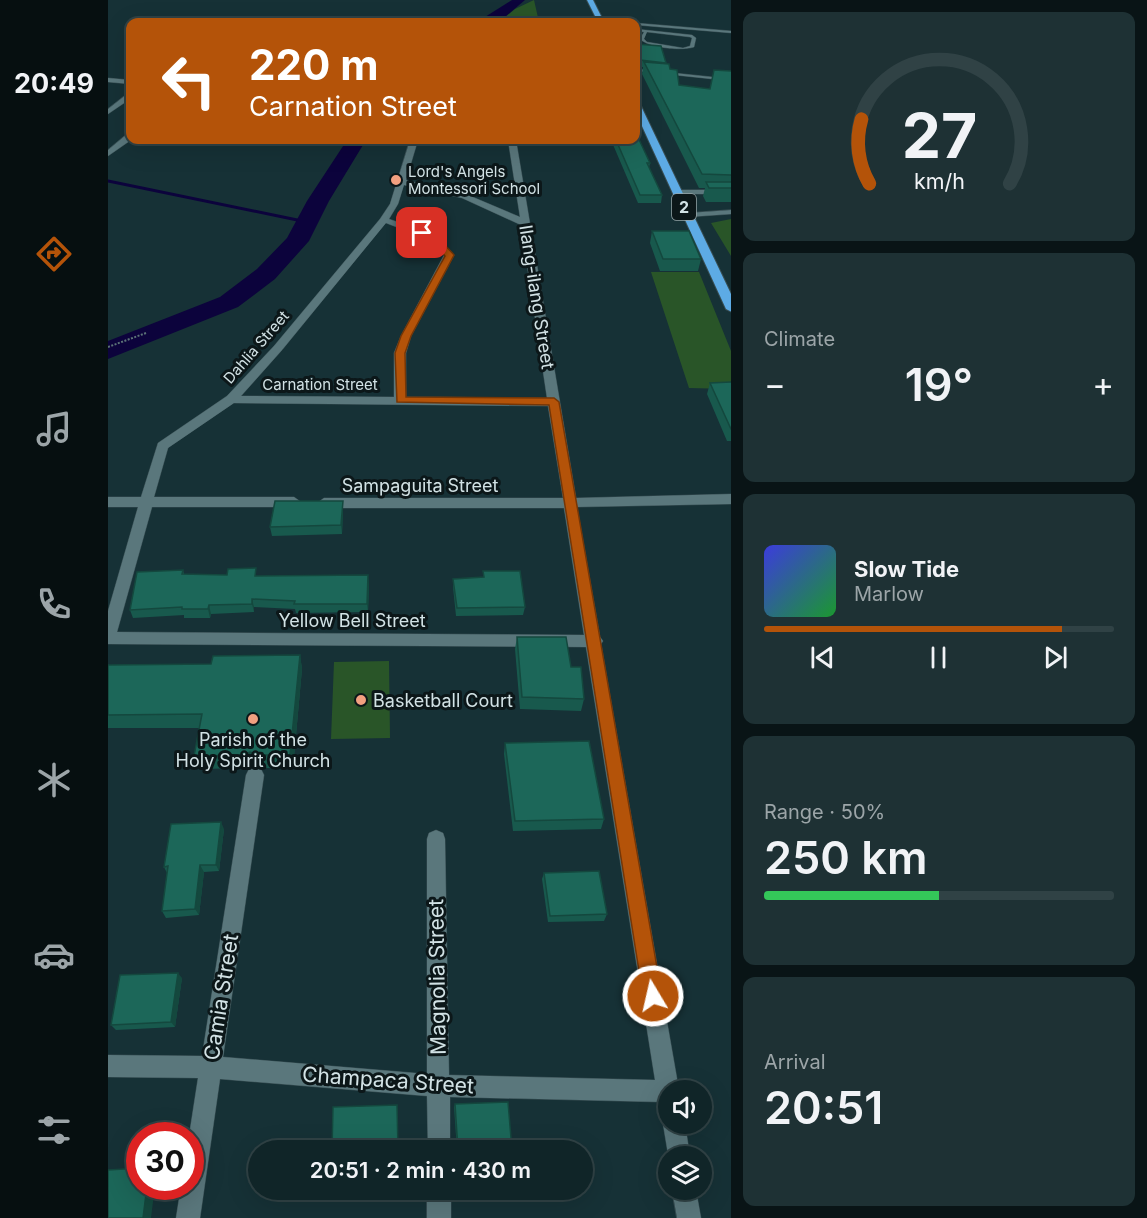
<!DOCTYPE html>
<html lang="en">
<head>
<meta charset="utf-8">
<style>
  body { margin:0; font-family:Inter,sans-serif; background:#1e3134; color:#f1f3f6; height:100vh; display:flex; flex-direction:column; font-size:22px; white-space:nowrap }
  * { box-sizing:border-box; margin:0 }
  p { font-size:20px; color:#9ca5a8 }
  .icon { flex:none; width:33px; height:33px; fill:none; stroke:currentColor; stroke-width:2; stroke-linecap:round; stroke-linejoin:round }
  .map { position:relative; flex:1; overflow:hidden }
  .sheet { display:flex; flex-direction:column; gap:12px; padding:12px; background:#091416; width:416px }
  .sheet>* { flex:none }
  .top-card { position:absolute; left:18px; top:18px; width:514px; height:126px; border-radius:12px; box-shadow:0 6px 24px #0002,0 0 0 2px #304245; background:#b45309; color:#fff; overflow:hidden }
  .buttons { position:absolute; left:550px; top:1080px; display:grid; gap:12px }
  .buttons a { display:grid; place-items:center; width:54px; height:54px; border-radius:50%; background:#102528; box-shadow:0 6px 24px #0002,0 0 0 2px #304245; font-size:30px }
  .speed { position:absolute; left:18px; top:1122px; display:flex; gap:12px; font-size:30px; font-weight:700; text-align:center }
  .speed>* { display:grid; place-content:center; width:78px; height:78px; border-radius:50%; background:#102528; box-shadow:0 6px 24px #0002,0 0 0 2px #304245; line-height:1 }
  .speed .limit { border:9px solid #d22; background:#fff; color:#111 }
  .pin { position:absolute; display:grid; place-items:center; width:51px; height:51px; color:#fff; margin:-26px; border-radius:12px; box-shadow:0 3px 9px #0006 }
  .me { position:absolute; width:66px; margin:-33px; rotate:351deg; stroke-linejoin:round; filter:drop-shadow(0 0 4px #0008) }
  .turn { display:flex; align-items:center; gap:21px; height:126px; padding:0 24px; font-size:27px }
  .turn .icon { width:78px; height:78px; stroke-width:2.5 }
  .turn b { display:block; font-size:42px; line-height:51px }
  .big { font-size:45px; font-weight:600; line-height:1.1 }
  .sheet .tile { flex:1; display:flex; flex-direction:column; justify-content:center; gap:9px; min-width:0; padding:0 21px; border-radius:12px; background:#1e3134 }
  .sheet .dial { align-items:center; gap:0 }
  .dial svg { height:156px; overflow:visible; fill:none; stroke:#304245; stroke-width:7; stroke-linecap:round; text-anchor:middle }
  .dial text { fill:#f1f3f6; stroke:none }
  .song { display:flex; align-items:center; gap:18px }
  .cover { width:72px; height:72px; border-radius:9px; background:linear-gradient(135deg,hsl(240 70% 55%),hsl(130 70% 35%)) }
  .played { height:6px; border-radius:3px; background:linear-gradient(90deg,#b45309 85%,#304245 85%) }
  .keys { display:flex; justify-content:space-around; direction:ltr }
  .heat { display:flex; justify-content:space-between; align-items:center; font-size:33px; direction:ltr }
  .charge { height:9px; border-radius:4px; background:linear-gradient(90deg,#34c759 50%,#304245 0) }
  .trip { position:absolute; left:140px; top:1140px; width:345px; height:60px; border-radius:30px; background:#102528; box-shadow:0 6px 24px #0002,0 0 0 2px #304245; font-weight:600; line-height:60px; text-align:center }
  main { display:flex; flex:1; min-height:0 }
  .tabs { display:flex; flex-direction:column; width:108px; justify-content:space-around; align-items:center; background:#060f10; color:#9ca5a8 }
  .tabs .icon { width:42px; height:42px }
  .tabs .active { color:#b45309 }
  .tabs b { font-size:27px; color:#f1f3f6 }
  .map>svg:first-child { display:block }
  .green { fill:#295528 }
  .water { fill:#0c033c }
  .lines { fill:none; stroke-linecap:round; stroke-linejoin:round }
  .stream { stroke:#0c033c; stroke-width:3 }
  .river { fill:#0c033c; fill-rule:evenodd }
  .service-casing { stroke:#374d52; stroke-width:1 }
  .minor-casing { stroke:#374d52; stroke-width:1 }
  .trunk-casing { stroke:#374d52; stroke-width:2 }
  .path { stroke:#5c7377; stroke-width:2; stroke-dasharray:2 1.5; stroke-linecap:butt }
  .service { fill:#5a777c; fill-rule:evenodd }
  .minor { fill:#5a777c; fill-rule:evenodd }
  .trunk { fill:#5dabe5; fill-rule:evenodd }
  .wall { fill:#18594d }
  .shaded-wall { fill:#14483e }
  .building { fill:#1c6759; stroke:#14483e; stroke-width:1.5 }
  .route { fill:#b45309; stroke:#753606; stroke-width:1.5 }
  .poi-dot { fill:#f2a080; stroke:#0c1719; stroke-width:2 }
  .labels { text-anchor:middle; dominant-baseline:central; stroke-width:6; stroke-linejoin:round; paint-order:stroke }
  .far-poi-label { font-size:15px; fill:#d2e2e5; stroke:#0c1719; text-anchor:start }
  .far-street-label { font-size:15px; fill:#d2e2e5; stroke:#0c1719 }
  .shield { fill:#0c1719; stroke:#97a5a8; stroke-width:1.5 }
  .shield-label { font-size:16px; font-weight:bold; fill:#d2e2e5 }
  .street-label { font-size:18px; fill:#d2e2e5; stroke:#0c1719 }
  .poi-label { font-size:18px; fill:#d2e2e5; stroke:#0c1719; text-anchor:start }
  .near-street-label { font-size:21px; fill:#d2e2e5; stroke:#0c1719 }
</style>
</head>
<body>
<main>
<nav class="tabs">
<b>20:49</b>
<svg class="icon active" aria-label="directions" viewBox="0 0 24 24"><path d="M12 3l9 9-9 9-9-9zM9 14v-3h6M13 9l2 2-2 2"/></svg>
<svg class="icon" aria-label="music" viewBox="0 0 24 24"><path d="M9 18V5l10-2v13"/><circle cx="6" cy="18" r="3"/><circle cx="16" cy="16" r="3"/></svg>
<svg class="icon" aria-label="phone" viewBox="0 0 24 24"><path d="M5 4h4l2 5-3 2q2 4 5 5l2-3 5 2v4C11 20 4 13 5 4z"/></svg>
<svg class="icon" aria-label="climate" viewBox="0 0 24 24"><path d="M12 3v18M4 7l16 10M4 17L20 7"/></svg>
<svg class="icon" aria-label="car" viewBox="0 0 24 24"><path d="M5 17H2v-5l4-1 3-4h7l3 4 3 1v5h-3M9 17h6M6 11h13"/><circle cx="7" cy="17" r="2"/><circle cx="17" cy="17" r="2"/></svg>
<svg class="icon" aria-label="filters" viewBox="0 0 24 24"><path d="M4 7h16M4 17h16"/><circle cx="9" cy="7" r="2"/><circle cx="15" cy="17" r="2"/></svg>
</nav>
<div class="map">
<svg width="624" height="1218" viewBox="0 0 624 1218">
  <rect width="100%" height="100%" fill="#163136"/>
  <path class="green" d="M426,0L431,22H391L407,9Z
    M623,219H624L623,256L603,223Z
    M543,272H591L623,351V389L581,388Z
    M281,661L282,738L223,739L226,662Z"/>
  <path class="water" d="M404,0H417L391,22H369Z"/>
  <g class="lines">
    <path class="stream" d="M0,181L199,222"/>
    <path class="river" d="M239,140H258L221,201L201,241L167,279L130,307L0,359V341L112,297L149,269L179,238L199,201Z"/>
    <g class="service-casing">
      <path id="service" d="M492,20L511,21L513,22H491Z
        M528,23L624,31V33L528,25Z
        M528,29L584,35L588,38L586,47C574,51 541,48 532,39L536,32L528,31ZM539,32L582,37L584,38L582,46L575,48L539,42L536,39Z
        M528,69L624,79V81L528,71Z
        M624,190V194H569L566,192L569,190Z
        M624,210V214L580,217L577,215L580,213Z"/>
    </g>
    <g class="minor-casing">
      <path id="minor" d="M0,78L22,80V84L0,82Z
        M19,94H22V99L0,114V109Z
        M19,134H22L23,140L0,156V150Z
        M302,140H310L298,180L360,195L412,217L400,140H408L468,498L624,494V504L469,507L492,637L495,641L493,644L571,1090H561V1106L553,1102L342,1097V1150H320L319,1096L112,1079L92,1218H68L73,1186H82L81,1136L90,1078L0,1077V1055L94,1056L138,775L141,769L147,767L153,769L156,775L115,1057L319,1074V839L321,833L328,830L335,833L337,839L341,1075L547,1080L478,647L0,644V611L30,507H0V497H33L50,443L119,396L166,346L272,219L282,204ZM296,185L354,198L413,225L439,398L298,397V353L303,336L346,255L324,234L281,219L290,204ZM278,223L317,238L336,255L293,336L286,353V397L133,396L174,350ZM126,403L440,406L455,498H216L209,503L216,508H456L476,635L9,632L44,507H186L193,502L186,497H46L60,448Z
        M561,1115V1124H577L582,1156H561V1160L555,1124L558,1116Z
        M319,1190H343V1218H319Z
        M564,1190H588L593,1218H569Z"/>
    </g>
    <g class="trunk-casing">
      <path id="trunk" d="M479,0H485L496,22H490Z
        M528,102L532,104L624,296V312L618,309L528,113Z"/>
    </g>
    <path class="path" d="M0,347L38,333"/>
    <use href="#service" class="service"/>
    <use href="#minor" class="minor"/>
    <use href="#trunk" class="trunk"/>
  </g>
  <path class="wall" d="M528,44L558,63L557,64L562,69L571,85L601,89L624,71V202H598L595,196L597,188H591L534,74L535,67H530L528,62Z
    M503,140H528L542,163L541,168L554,195L553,203H530Z
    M544,231L593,259L590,271H552L542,243Z
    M624,382V441H619L599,394L602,383Z
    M235,510L234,534L164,536L162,527Z
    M75,570L76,574L150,576L261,584L260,612L188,613L187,609L146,607V612L103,614L102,618H76V615L25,618L22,610Z
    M375,571L417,607L415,615L348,616L345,587V579L375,578Z
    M409,637L476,699L473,711L412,709L407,649Z
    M192,655L194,669L185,768H155L146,765L139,768L92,769L86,756L92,728H0V665L103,664Z
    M397,743L496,819L493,829L405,831L396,754Z
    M116,829L111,871L96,872L91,915L58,918L54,911L59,873L56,867Z
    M436,873L499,914L496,921L440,922L434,879Z
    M74,978L67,1027L8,1030L3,1025Z
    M347,1104L404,1150H349L346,1107Z"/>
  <path class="shaded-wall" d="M235,501V510L234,534L233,525Z
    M260,575L261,584L260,612L259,604Z
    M144,599L146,607V612L144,604Z
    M101,605L103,614L102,618L100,609Z
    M192,655L194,669L185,768L182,755Z
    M142,752L146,765L139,768L135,755Z
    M113,822L116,829L111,871L108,865Z
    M92,865L96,872L91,915L87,909Z
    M70,973L74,978L67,1027L63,1022Z
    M39,1186H47L43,1218H35Z"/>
  <path class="building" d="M464,21H482L483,22H465Z
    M528,44L553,46L558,63L532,60L528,53Z
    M536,62L561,64L562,69L569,70L571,85L602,89L606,70L624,71V175L594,174Z
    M528,133L542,163H539L554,195H532L508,140H528Z
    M598,182H624V188H601Z
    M544,231H581L593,259H555Z
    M624,382V429H623L602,383Z
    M167,501H235L233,525L162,527Z
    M148,568L147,576L260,575L259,604H186L187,601L144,599V604L101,605L100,609H74V607L22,610L29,572L75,570L74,574L119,575L120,569Z
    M375,571H412L417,607L349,608L345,579L376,577Z
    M409,637H458L463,667H473L476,699L414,697Z
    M192,655L182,755H151L142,752L135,755L86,756L94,714L0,715V665L103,664L105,656Z
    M481,741L496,819L407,821L397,743Z
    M113,822L108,865H92L87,909L54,911L60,866L56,867L63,824Z
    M491,871L499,914L442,916L436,873Z
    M70,973L63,1022L3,1025L12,975Z
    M400,1102L404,1150H350L347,1104Z
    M289,1105L290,1150H224L225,1107Z
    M32,1168V1186H39L35,1218H0V1170Z"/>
  <path class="route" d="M311,231C326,231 337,245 346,255L303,336L297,353L298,397L446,398L451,402L554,996L552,1003L545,1006L538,1003L535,996L441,405L289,402L287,353L293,336L337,256L326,243L311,235Z"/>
  <g class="poi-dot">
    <circle cx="288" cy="180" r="6"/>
    <circle cx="253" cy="700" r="6"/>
    <circle cx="145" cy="719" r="6"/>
  </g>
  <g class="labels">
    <g class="far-poi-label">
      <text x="300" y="171">Lord's Angels<tspan x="300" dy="17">Montessori School</tspan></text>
    </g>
    <g class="far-street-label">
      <text transform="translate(148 347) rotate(-49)">Dahlia Street</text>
      <text x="212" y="384">Carnation Street</text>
    </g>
    <rect class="shield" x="564" y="194" width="24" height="26" rx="4.5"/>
    <g class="shield-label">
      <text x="576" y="207">2</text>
    </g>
    <g class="street-label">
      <text transform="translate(429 297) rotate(81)">Ilang-ilang Street</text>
      <text x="312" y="485">Sampaguita Street</text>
      <text x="244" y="620">Yellow Bell Street</text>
    </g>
    <g class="poi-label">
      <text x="265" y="700">Basketball Court</text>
      <text x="145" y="739" text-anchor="middle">Parish of the<tspan x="145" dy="21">Holy Spirit Church</tspan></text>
    </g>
    <g class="near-street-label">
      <text transform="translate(329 977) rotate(-91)">Magnolia Street</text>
      <text transform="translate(113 997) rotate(-81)">Camia Street</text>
      <text transform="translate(280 1080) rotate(4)">Champaca Street</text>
    </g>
  </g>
</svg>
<div class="buttons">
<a><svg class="icon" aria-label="sound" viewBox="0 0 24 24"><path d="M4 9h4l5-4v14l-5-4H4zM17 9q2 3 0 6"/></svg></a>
<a><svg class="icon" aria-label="layers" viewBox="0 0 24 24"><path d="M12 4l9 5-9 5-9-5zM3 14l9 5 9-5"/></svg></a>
</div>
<div class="speed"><div class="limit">30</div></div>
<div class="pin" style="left:314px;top:233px;background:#d93025"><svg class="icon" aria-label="arrive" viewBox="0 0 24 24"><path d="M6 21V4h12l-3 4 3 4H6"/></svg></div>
<svg class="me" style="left:545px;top:996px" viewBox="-20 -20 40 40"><circle r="17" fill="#b45309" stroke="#fff" stroke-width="3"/><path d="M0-11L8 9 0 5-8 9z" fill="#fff"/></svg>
<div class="trip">20:51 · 2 min · 430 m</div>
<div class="top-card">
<div class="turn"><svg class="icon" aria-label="left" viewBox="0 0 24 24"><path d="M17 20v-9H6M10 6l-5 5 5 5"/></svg><div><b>220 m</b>Carnation Street</div></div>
</div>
</div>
<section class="sheet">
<div class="tile dial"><svg viewBox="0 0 100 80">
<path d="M14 69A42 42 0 1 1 86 69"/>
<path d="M14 69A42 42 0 0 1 10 36" stroke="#b45309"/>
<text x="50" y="56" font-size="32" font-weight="700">27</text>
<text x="50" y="72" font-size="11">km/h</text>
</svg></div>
<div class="tile"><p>Climate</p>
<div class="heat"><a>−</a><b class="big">19°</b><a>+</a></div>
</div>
<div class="tile">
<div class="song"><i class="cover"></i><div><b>Slow Tide</b><p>Marlow</p></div></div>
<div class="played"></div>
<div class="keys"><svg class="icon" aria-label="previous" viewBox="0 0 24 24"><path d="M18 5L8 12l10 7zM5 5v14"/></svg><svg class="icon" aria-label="pause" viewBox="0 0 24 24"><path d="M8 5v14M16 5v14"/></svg><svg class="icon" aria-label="next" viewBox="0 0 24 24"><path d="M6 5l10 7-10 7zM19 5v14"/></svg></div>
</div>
<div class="tile"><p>Range · 50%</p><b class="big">250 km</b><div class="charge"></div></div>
<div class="tile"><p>Arrival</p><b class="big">20:51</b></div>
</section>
</main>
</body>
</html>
